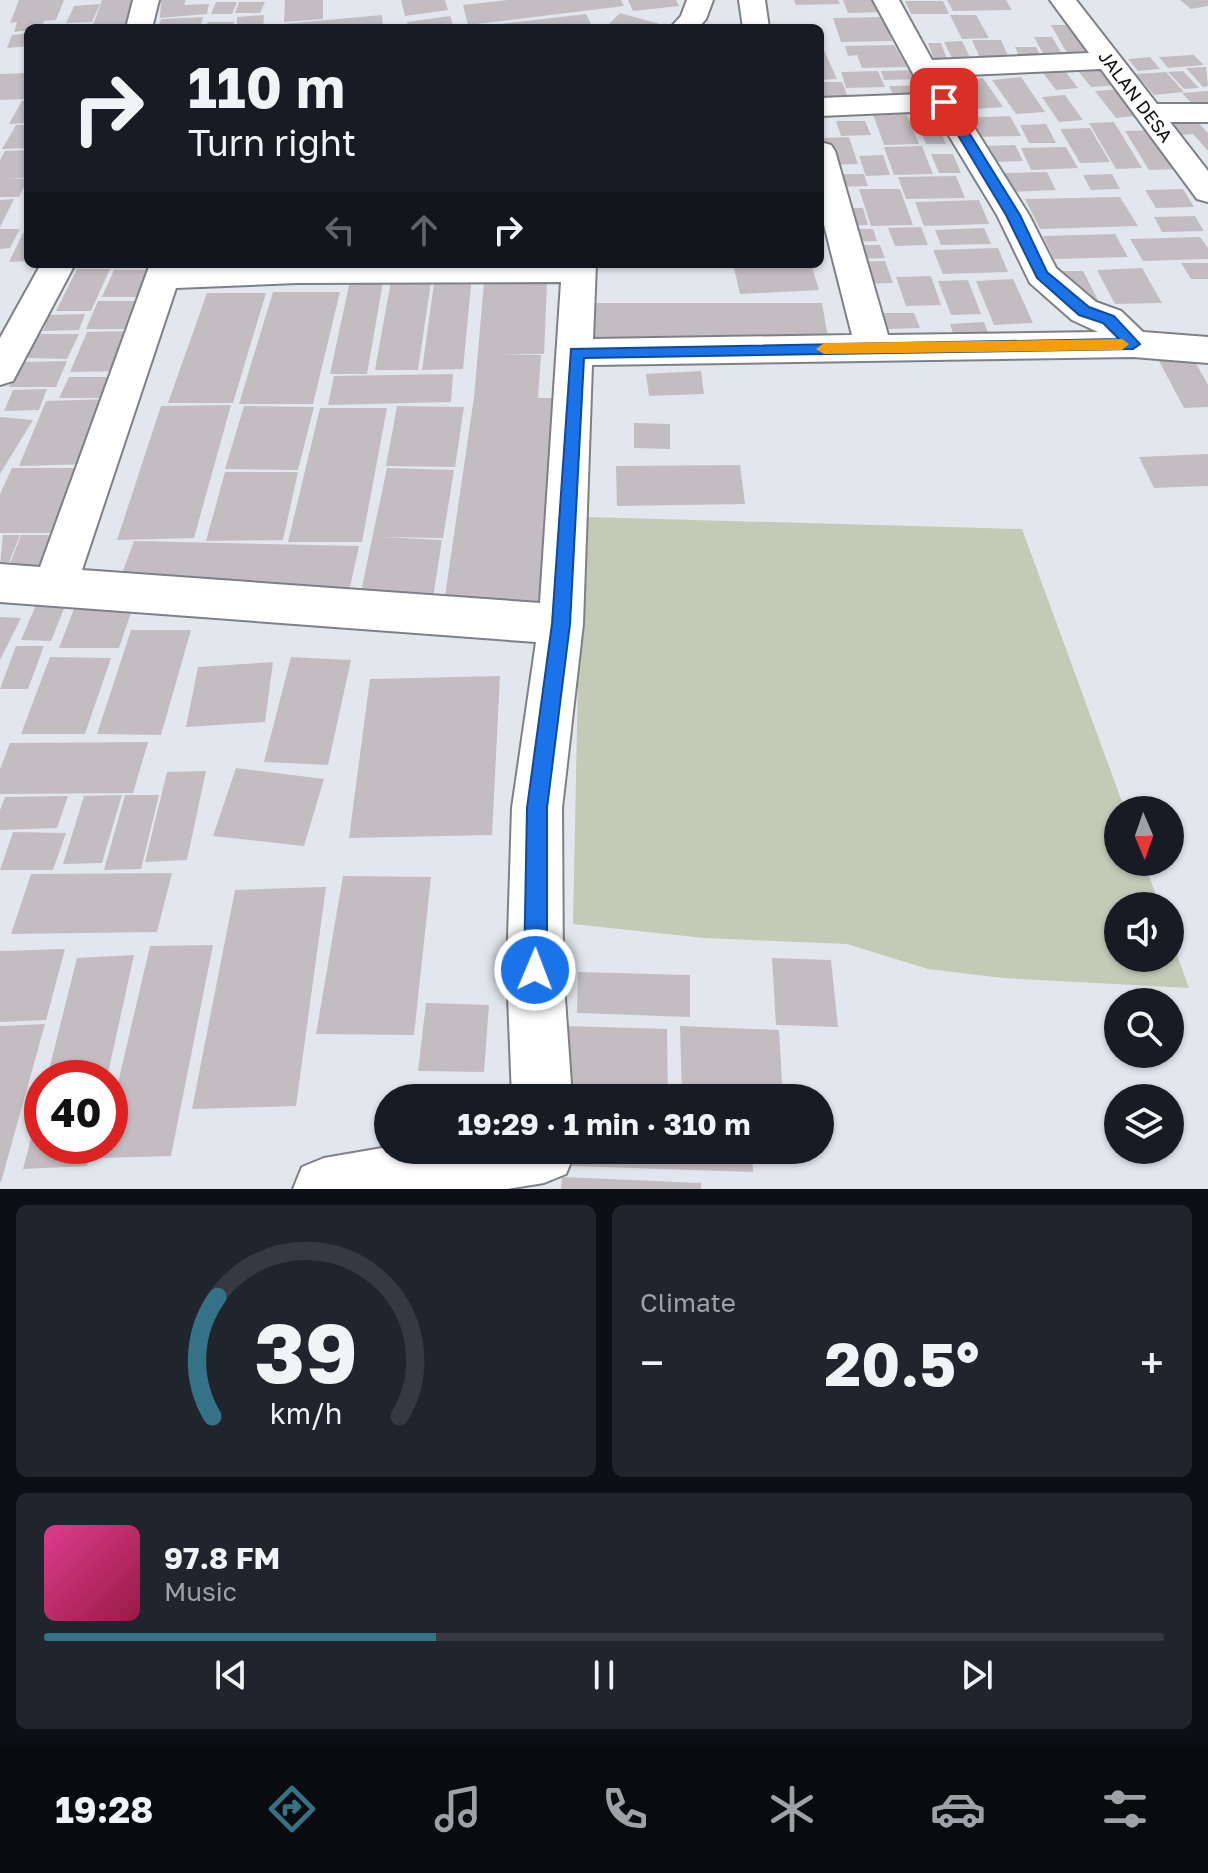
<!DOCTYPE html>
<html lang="en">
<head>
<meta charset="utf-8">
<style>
  body { margin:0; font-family:"Golos Text",sans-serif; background:#20242c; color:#f1f3f6; height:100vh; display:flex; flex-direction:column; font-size:30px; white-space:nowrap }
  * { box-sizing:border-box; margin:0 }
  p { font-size:26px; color:#9ea1a6 }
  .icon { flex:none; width:44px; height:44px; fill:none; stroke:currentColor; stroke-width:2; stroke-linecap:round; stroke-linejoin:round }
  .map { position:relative; height:1189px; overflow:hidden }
  .side { display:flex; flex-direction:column; gap:16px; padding:16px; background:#0d0f14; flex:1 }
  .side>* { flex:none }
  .banner { position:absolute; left:24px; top:24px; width:800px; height:244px; border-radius:12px; box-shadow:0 2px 6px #0004; background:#171b24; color:#f1f3f6; overflow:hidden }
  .needle { width:52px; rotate:178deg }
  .buttons { position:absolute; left:1104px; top:796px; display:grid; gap:16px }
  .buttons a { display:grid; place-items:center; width:80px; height:80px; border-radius:50%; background:#171b24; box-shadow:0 2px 6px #0004; font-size:40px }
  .speed { position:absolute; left:24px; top:1060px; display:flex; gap:16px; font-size:40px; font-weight:700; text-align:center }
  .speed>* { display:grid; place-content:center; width:104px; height:104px; border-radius:50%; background:#171b24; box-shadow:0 2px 6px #0004; line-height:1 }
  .speed .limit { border:12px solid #d22; background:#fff; color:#111 }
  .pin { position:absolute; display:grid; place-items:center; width:68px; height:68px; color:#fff; margin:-34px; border-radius:16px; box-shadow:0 4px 12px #0006 }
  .me { position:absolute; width:88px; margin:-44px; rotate:1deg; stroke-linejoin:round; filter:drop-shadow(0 0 6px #0008) }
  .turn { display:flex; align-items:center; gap:28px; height:168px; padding:0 32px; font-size:36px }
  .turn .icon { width:104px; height:104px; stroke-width:2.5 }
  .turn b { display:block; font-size:56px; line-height:68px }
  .lanes { display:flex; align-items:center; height:76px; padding:0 32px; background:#0003; justify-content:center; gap:40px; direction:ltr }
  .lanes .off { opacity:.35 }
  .big { font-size:60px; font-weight:700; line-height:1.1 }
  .side .tile { flex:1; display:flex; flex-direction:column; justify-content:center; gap:12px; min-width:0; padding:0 28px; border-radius:12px; background:#20242c }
  .side .dial { align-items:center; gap:0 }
  .dial svg { height:208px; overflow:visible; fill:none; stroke:#363941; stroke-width:7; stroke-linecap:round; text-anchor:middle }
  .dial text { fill:#f1f3f6; stroke:none }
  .song { display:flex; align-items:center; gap:24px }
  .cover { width:96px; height:96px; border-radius:12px; background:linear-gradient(135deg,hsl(330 70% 55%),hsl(340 70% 35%)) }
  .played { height:8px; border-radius:4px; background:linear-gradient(90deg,#337287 35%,#363941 35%) }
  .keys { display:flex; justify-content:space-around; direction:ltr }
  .heat { display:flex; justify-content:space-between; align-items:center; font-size:44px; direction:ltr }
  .side .tiles { flex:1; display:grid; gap:16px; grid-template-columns:1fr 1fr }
  .tile:last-child { grid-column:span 2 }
  .trip { position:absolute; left:374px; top:1084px; width:460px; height:80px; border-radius:40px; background:#171b24; box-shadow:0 2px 6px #0004; font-weight:700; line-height:80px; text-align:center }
  .menu { display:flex; height:128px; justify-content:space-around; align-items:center; background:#090b0e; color:#9ea1a6 }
  .menu .icon { width:56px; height:56px }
  .menu .active { color:#337287 }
  .menu b { font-size:36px; color:#f1f3f6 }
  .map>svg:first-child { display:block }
  .green { fill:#c3cab6 }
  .building { fill:#c3bdc2 }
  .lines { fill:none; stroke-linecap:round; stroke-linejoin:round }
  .minor-casing { stroke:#7d8187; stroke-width:4 }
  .minor { fill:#fff; fill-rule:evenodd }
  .route { fill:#1a73e8; stroke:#114b97; stroke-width:2 }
  .slow { fill:#f59e0b }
  .labels { text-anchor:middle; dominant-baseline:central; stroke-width:7; stroke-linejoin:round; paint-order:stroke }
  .far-street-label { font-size:18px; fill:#0c0e10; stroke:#fff }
</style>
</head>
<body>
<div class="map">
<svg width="1208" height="1189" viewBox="0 0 1208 1189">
  <rect width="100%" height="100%" fill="#e2e7ed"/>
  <path class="green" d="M586,517L1022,529L1125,810H1118V862H1144L1160,906H1118V958H1170V935L1189,988L1003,978L928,969L847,944L704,938L573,924L578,679Z"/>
  <path class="building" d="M19,0H64L56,20L44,21L41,28L14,32L17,22L10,23Z
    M102,0H134L125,28H92Z
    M161,0H186L184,5L209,4L207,14L160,18Z
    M285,0H323V19L284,22Z
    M401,0H445L448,10L405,16Z
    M508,0H621L624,6L468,25L463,5Z
    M628,0H676L679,6L633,11Z
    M794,0H838L840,4L796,5Z
    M843,0H880L885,12L848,13Z
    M947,0H1006L1012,10L953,11Z
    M1180,0H1208V6L1191,9Z
    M905,1H943L949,14H911Z
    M216,2H237L232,14H211Z
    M239,2H265L260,13H235Z
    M100,4L92,22L66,23L74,6Z
    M620,13L660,24L656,28H605Z
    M586,14L593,28H483V26Z
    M264,15L263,28H237V17Z
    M382,15L383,28H283V24Z
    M950,15H976L989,38L962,39Z
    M450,16L454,28H409L407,22Z
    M203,17L200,28H158L161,19Z
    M883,17L892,41L841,42L833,18Z
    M208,22H234L232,28H205Z
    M1051,25H1070L1088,52L1067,53Z
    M28,33V46L7,48L12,35Z
    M1034,37H1052L1066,61H1047Z
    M972,40H1001L1012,65H983Z
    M962,41L973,64H955L944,42Z
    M928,43H941L947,59H934Z
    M894,45L907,67L862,68L857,55L848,56L845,46Z
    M1015,47H1036L1044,62L1022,63Z
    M820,48H823L837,79L820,80Z
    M1194,55L1204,65L1168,68L1159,57Z
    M1150,57L1160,69L1138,71L1128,59Z
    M1062,67L1078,88L1056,90L1040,69Z
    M1206,67L1208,86L1203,87L1186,68Z
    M915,70L919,79L884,80L881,71Z
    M1109,70L1121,85L1091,87L1079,72Z
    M878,71L885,87L846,88L841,72Z
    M1183,71L1199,88L1184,89L1168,72Z
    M1166,72L1184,92L1154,95L1136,74Z
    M28,73V99L0,100V74Z
    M1021,77L1045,112L1016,114L992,80Z
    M983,78L1003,107L976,109L957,80Z
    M820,82H842L849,100L820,101Z
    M930,85L936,97L895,99L889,86Z
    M1123,89L1144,115L1116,118L1095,91Z
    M1208,91V109L1198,110L1182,93Z
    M1065,95L1083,120L1059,122L1042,97Z
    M28,100V123L9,124L22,101Z
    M906,113L919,144L884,145L873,114Z
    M1190,114L1208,133V151L1193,134L1172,136L1157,117Z
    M1010,116L1021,136L970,137L961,118Z
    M836,121H865L871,135L841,136Z
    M917,122H937L946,144H926Z
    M1114,122L1142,168L1116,169L1089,123Z
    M1046,124L1056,143H1029L1020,125Z
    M16,125H28V148L2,149Z
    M1090,128L1110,162L1080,163L1060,129Z
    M1154,130L1179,169L1149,170L1125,131Z
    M849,137L858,164L829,165L820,138Z
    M1015,145L1023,161L990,162L983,146Z
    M922,146L933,174L894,175L884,147Z
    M1066,147L1078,168L1031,170L1021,148Z
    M28,150V178H5L28,179L19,197H0V160L5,151Z
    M931,154H953L961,173H939Z
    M883,155L890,175L866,176L859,156Z
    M1047,172L1056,190L1009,192L1001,173Z
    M831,174H864L868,186L835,187Z
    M1112,174L1120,189L1091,190L1083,175Z
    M956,176L965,198L906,199L898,177Z
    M859,189H900L913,225L871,226Z
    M1183,189L1194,207L1156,208L1145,190Z
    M1120,197L1138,226L1040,229L1025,199Z
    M14,199L0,227V200Z
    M979,200L989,224L924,226L915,202Z
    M836,208H863L868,225L842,226Z
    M1195,216L1204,231L1162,232L1154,217Z
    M921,227L928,245L895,246L888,228Z
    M984,228L991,244L941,245L935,230Z
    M0,229H20L10,248L0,249Z
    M845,229H873L877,241L849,242Z
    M23,233H28V261L9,262Z
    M1115,234L1128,257L1054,259L1043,236Z
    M1200,237L1208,248V259L1143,261L1130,239Z
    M851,245H880L885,258L856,259Z
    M998,248L1008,272L943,274L933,250Z
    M885,261L893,283L859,284L852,262Z
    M1181,263H1208V279H1191Z
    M733,264H811L819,290L740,294Z
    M1142,268L1162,303L1115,304L1097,270Z
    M77,269H110L91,311H56Z
    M114,270H163L152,297H102Z
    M1061,271H1083L1098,300L1076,301Z
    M392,275H432L418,370H375Z
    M472,275L463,369L422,370L435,276Z
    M351,276H384L367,374H330Z
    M931,276L941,305L906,306L896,277Z
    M1013,279L1033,323L994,325L976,281Z
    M968,280L981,314L951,315L938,281Z
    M484,283H547L544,354H499L541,355L538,398H554L540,604L444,603L474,397Z
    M273,292H340L313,404H239Z
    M207,293H266L233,403H168Z
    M98,301H150L139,329H86Z
    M594,303H822L829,343H594Z
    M883,313H914L920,328L888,329Z
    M85,314L79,330L43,331L49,315Z
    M984,322L991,340L956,342L950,324Z
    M138,331L124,371L70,372L87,332Z
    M39,334H79L67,359L27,358Z
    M1193,358L1208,385V407L1184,408L1158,359Z
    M67,361L56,387H9L22,362Z
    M701,371L704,394L649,396L646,374Z
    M453,374L451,402L328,405L334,376Z
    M69,377H117L109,398H59Z
    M47,389L39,410L4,411L13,390Z
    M113,399L90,464L19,466L46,401Z
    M231,405L194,538L117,540L161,406Z
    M244,406L314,407L298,470L225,469Z
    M397,406L464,407L455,467L386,466Z
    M320,408H387L362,542H288Z
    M0,417L33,420L0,474Z
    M634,423L670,424V449L634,448Z
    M1208,454V486L1154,488L1139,457Z
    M740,465L745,504L617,506L616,466Z
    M12,468H92L67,533H0V494Z
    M387,468L454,470L443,538L381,537L442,540L432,604L359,601Z
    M225,472H298L283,540L206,541Z
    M3,535H20L8,565H0Z
    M21,535H71L61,566H9Z
    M134,541L359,546L349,592L117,587Z
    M77,601H135L119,648H59Z
    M36,605L65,606L51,641L21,640Z
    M0,617L21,618L0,660Z
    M131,630H191L161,735L97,734Z
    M16,646H44L28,689H0Z
    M50,657L111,658L85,734H21Z
    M291,657L351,660L328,765L264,762Z
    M273,662L265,722L186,727L198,667Z
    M500,676L492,835L349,838L370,679Z
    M148,742L133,793L0,794V769L10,743Z
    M236,768L324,779L304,846L213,836Z
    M206,771L187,860L145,862L167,772Z
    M122,795L102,863L63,864L84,796Z
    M125,795H159L141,869L104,870Z
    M68,796L57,828L0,830V810L5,797Z
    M13,832L66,833L53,870H0Z
    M172,873L157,932L11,934L31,874Z
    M343,876L431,877L414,1035L316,1034Z
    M326,887L296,1106L192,1109L235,890Z
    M213,945L171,1156L101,1158L103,1146H110V1117L150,946Z
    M65,949L46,1020L0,1022V951Z
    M134,955L107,1078H47L77,958Z
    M772,958L831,960L838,1027L776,1025Z
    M578,972L690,975V1017L577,1013Z
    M426,1003L489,1005L484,1072L418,1071Z
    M45,1024L1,1182H0V1026Z
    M564,1026L667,1029L668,1098H560Z
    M680,1026L779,1030L783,1098H682Z
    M41,1100L42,1146H92L87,1166L23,1169Z
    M573,1150H752L753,1172L572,1166Z
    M562,1177L701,1183V1189H561Z"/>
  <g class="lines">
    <g class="minor-casing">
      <path id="minor" d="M133,0H159L152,28H126Z
        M687,0H713L706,19L698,28H670L681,16Z
        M739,0H765L769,28H743Z
        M873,0H899L932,60L1089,53L1050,0H1076L1157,104H1208V122H1170L1208,171V202L1197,199L1101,69L942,76L1029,215L1056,268L1096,302L1121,311L1143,332L1208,337V363L1133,357L592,365L583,624L562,808L563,970L572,1098H512L507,970L512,808L536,642L0,602V564L40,567L150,264H596L593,339L852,335L820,209V142L831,145L835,151L888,335L1098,332L1072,320L1030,283L997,215L934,111L820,116V98L924,94ZM561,282L540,603L82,570L176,288L297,283Z
        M41,264H75L13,381L0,385V338Z
        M388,1147V1150L575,1152L566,1174L544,1183L507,1189H293L302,1167L324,1158Z"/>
    </g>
    <use href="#minor" class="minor"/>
  </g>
  <path class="route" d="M944,99L950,102L1020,215L1047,272L1089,307L1114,316L1140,344L1133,349L584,358L570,624L547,808V970L543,978L535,981L527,978L524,970L527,808L552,624L571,349L1119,339L1103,323L1079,315L1037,278L1006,215L938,102Z"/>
  <path class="slow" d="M1122,339L1129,344L1122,350L824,354L816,349L824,343Z"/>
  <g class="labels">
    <g class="far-street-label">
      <text transform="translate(1136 96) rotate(53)">JALAN DESA</text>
    </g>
  </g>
</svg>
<div class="buttons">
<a><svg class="needle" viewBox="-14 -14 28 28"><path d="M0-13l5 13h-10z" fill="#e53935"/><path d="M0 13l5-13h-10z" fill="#9ea1a6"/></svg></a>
<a><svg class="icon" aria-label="sound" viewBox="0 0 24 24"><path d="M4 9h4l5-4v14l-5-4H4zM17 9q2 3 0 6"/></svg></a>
<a><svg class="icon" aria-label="search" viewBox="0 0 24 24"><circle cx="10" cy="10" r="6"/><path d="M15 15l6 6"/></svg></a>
<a><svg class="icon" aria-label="layers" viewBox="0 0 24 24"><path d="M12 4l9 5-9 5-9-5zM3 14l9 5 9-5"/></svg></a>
</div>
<div class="speed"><div class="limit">40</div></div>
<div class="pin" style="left:944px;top:102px;background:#d93025"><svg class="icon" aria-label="arrive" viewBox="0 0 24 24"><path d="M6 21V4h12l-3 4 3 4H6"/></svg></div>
<svg class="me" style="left:535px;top:970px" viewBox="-20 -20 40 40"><circle r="17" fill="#1a73e8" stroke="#fff" stroke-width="3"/><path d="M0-11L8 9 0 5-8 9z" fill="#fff"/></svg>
<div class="trip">19:29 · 1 min · 310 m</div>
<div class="banner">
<div class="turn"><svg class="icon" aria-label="right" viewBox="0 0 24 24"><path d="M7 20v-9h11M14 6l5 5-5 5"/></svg><div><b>110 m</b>Turn right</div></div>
<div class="lanes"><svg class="icon off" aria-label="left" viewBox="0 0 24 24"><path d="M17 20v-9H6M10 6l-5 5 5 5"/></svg><svg class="icon off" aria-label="ahead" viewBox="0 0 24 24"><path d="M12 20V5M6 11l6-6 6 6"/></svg><svg class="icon" aria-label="right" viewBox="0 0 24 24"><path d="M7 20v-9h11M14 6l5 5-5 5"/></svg></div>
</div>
</div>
<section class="side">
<div class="tiles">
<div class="tile dial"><svg viewBox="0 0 100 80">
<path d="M14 69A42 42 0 1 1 86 69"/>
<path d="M14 69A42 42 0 0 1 16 23" stroke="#337287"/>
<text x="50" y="56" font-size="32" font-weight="700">39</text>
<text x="50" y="72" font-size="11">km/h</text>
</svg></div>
<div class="tile"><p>Climate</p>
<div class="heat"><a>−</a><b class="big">20.5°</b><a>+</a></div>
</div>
<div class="tile">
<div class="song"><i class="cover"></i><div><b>97.8 FM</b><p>Music</p></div></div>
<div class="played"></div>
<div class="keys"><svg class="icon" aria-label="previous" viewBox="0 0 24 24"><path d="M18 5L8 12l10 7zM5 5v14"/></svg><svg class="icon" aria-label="pause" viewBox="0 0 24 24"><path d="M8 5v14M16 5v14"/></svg><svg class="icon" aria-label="next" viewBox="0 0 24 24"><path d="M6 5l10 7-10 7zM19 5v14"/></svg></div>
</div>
</div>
</section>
<nav class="menu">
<b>19:28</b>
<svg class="icon active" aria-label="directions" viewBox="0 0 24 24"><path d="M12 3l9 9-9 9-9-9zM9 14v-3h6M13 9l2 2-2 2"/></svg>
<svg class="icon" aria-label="music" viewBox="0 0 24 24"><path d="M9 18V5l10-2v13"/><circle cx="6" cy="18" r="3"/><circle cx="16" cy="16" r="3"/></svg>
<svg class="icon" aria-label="phone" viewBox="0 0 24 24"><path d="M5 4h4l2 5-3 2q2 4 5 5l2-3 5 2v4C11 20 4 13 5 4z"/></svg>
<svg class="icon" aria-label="climate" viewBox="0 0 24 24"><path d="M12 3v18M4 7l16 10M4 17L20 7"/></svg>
<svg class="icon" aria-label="car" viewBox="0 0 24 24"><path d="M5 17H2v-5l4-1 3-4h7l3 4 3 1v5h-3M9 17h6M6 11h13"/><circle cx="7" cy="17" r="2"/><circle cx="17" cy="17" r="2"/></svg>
<svg class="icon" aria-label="filters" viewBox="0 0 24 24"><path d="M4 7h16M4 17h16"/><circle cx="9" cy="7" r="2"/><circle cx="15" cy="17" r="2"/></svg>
</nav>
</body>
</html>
